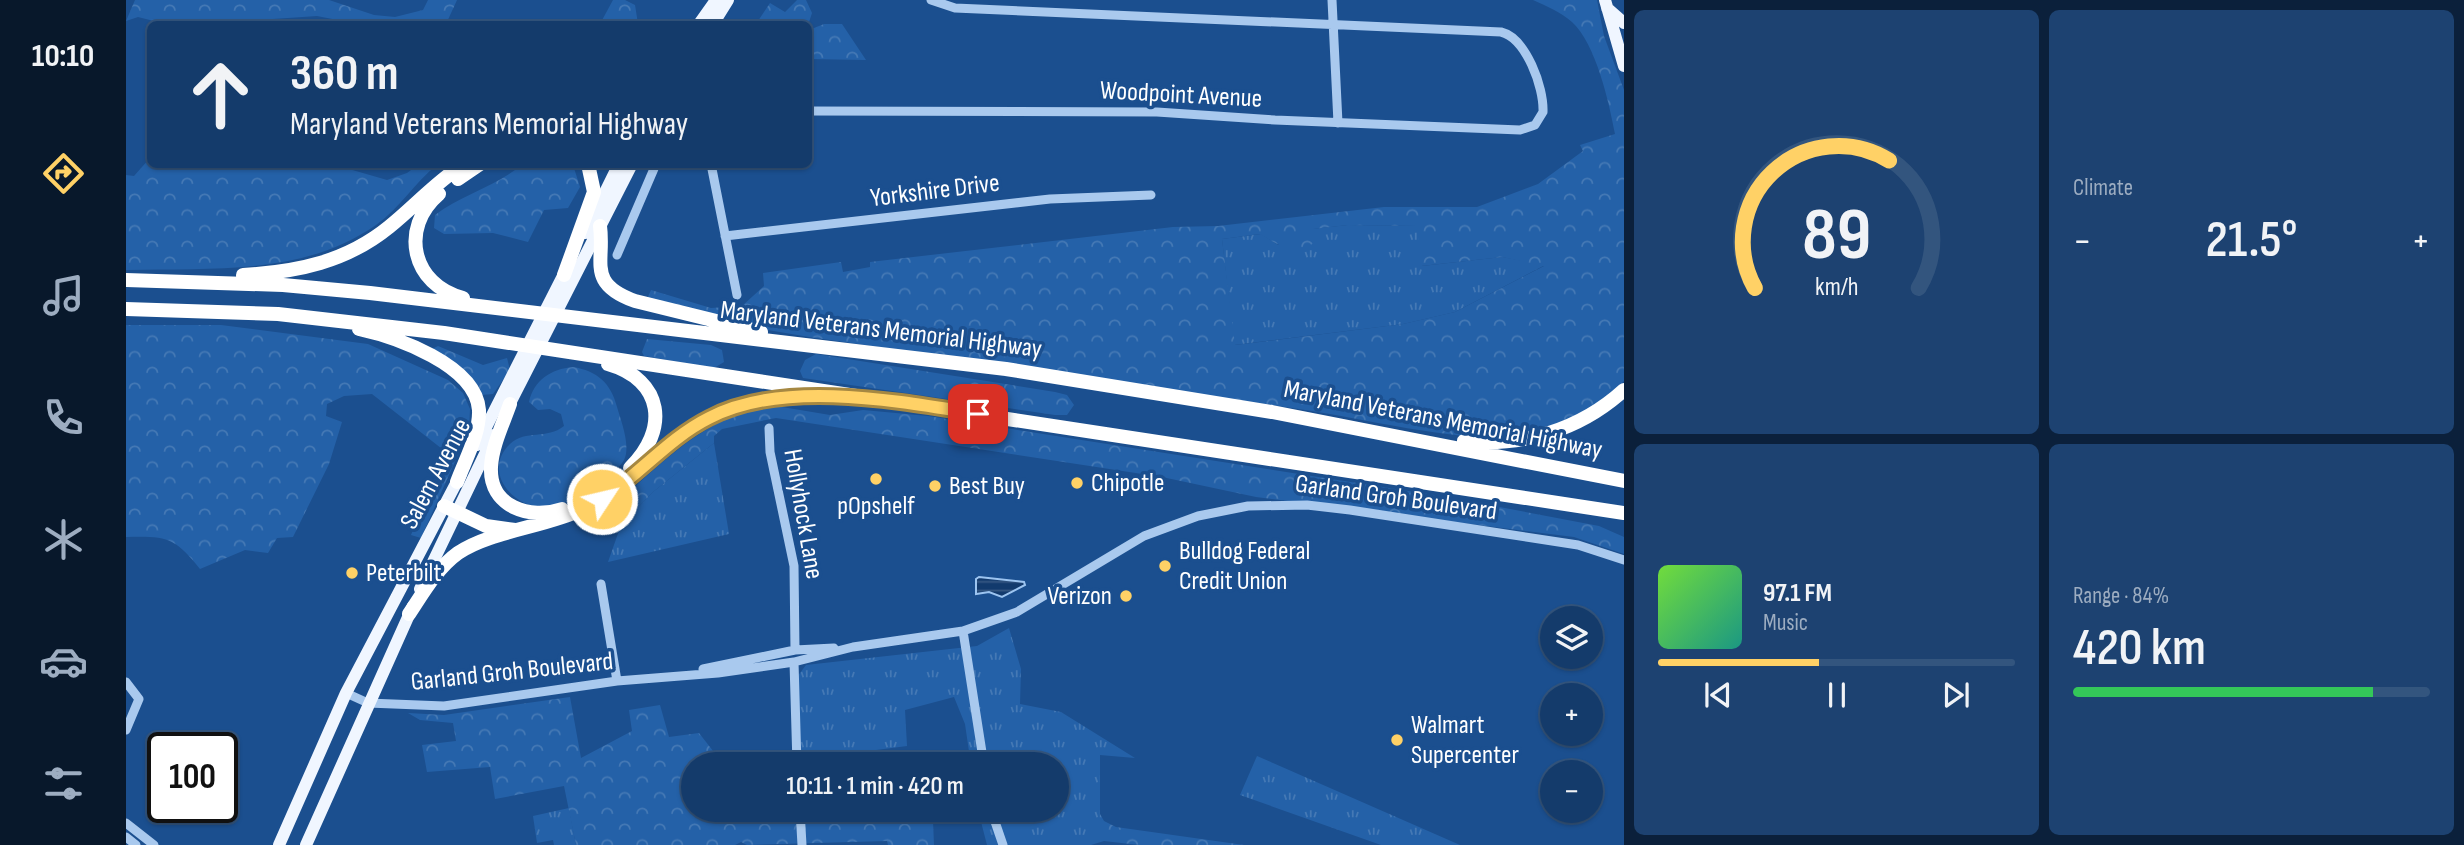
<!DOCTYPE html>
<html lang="en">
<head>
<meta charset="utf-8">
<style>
  body { margin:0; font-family:"Sofia Sans Condensed",sans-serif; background:#1d4271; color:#f1f3f6; height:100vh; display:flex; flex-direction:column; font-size:26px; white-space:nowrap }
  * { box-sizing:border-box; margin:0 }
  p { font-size:23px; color:#9dadc1 }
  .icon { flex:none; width:38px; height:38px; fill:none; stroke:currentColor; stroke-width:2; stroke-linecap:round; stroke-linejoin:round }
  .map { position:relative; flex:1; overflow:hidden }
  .side { display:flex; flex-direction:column; gap:10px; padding:10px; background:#0b203b; width:840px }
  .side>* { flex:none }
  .banner { position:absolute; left:21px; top:21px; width:665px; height:147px; border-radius:10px; box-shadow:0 2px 5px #0004,0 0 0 2px #33557e; background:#143b6b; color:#f1f3f6; overflow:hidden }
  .tools { position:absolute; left:1414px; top:606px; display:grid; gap:14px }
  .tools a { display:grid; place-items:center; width:63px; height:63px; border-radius:50%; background:#143b6b; box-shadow:0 2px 5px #0004,0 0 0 2px #33557e; font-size:35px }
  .speed { position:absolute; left:21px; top:732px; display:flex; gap:14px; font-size:35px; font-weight:700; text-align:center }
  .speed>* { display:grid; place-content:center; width:91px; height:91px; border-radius:50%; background:#143b6b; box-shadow:0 2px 5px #0004,0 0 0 2px #33557e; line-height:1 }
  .speed .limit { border:4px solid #111; border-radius:10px; background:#fff; color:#111 }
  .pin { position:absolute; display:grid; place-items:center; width:60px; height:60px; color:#fff; margin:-30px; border-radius:14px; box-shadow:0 4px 10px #0006 }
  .me { position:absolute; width:77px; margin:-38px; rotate:55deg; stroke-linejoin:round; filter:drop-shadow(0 0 5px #0008) }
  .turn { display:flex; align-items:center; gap:24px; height:147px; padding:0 28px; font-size:32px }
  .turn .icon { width:91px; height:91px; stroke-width:2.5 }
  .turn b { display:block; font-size:49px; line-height:60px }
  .big { font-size:52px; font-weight:600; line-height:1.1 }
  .side .widget { flex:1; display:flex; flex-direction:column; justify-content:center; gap:10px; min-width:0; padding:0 24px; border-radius:10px; background:#1d4271 }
  .side .dial { align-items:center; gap:0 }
  .dial svg { height:182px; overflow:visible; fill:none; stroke:#33557e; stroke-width:7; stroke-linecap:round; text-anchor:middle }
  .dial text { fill:#f1f3f6; stroke:none }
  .song { display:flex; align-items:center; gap:21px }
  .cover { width:84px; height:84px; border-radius:10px; background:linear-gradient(135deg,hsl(100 70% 55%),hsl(170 70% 35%)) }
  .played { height:7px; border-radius:4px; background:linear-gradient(90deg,#ffd166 45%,#33557e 45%) }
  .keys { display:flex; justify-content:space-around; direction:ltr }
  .heat { display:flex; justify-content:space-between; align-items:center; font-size:38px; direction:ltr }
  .charge { height:10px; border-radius:5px; background:linear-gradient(90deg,#34c759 84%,#33557e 0) }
  .side .tiles { flex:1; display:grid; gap:10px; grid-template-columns:repeat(2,1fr) }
  .trip { position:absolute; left:555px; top:752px; width:388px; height:70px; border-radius:35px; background:#143b6b; box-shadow:0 2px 5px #0004,0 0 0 2px #33557e; font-weight:600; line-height:70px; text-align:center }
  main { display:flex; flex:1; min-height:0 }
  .tabs { display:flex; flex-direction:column; width:126px; justify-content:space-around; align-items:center; background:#08182b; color:#9dadc1 }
  .tabs .icon { width:49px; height:49px }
  .tabs .active { color:#ffd166 }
  .tabs b { font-size:32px; color:#f1f3f6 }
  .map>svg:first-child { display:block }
  .grass { fill:url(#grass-tufts) }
  .forest { fill:url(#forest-crowns); fill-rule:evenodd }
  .water { fill:url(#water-rules); stroke:#9cc4f0; stroke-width:2 }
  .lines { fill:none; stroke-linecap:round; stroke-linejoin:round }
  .minor { stroke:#a9c9ee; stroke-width:9 }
  .major { stroke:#f0f6ff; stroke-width:12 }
  .highway { stroke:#fff; stroke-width:14 }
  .route-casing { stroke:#a68842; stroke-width:18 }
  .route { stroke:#ffd166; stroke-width:12 }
  .poi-dot { fill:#ffd166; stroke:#1b4f8f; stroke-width:2.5 }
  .labels { text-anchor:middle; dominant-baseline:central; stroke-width:7; stroke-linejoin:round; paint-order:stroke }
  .street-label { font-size:26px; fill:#fff; stroke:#1b4f8f }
  .poi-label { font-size:26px; fill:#fff; stroke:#1b4f8f; text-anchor:start }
</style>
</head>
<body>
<main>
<nav class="tabs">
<b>10:10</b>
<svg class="icon active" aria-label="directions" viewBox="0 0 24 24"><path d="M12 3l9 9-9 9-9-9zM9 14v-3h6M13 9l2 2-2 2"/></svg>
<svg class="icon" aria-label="music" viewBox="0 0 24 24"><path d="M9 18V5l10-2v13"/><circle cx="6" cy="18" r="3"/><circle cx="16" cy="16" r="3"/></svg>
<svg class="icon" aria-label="phone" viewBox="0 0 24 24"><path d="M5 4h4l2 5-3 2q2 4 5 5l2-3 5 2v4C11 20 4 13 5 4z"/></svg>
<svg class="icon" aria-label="climate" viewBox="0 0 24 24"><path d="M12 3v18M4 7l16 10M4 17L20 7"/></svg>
<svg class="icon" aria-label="car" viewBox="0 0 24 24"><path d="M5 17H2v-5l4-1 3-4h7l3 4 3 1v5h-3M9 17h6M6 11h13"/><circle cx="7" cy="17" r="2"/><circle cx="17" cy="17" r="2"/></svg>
<svg class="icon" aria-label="filters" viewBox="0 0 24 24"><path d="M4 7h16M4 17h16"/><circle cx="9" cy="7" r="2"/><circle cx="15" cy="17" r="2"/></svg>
</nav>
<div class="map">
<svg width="1498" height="845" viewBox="0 0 1498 845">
  <defs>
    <pattern id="grass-tufts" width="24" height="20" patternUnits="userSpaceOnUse" patternTransform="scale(1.75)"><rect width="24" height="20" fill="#2461a8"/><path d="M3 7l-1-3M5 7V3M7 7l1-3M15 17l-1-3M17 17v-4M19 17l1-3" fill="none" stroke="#4579b5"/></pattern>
    <pattern id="forest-crowns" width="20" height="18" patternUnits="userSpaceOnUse" patternTransform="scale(1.75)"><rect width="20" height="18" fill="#2461a8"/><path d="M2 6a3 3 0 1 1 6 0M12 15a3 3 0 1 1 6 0" fill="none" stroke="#4579b5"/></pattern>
    <pattern id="water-rules" width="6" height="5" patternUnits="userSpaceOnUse" patternTransform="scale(1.75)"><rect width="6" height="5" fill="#123a6d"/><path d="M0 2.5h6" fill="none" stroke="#365883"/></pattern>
  </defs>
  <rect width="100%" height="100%" fill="#1b4f8f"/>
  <path class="grass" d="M1222,225L1292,226L1296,266L1376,257L1419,265L1329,312L1277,324L1108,345L1096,239L1135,234L1152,245L1186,229Z
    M588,443L603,534L482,562L495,525L527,492Z
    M883,628L895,669L894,704L935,712L1009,758L974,755V814L978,821V841L965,845H861L852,810H931V765H845L839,724L828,697L779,710L781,746L688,758V765H670L665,685L680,665L851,646Z
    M1131,756L1334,845H1255L1114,795Z
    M443,808L450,845H428L427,840L411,843L407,816Z"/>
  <path class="forest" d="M9,0H203L248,15L269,17L297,10L302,0H331L320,24H232L191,16L71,24H40L12,17L0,21Z
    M487,0H499L509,5L512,24H474Z
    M671,0H680L686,13L682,25L637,24L632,21L644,3L659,12Z
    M1407,0H1471L1478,36L1498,90V381C1469,409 1428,434 1387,437C1321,441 1233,417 1166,408C1005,384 844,360 683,337L619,326L520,301L525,290L585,308L616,306L638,286L637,273L715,262L717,272L744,267V262L1047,227L1092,226L1258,207H1351L1412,184L1457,151L1454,145L1489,134C1483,102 1470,44 1446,22C1435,12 1420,6 1407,0ZM1222,225L1291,226L1295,266L1376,257L1418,266L1329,312L1277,324L1109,345L1096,239L1134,234C1151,244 1173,260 1189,241L1187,229Z
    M698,24H716L740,60L683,59V30Z
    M24,158V164H117L134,170L170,165H209L261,180L281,173L292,165H311C289,182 273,209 250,225C177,276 85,268 0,270V175L8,176Z
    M395,165H447L454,187L442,208L418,210L402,242L367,233L318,234L308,228L309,215C336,194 370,187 395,165Z
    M0,325H95L242,344L322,380L337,393L344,409L343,430L295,538L285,535L320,452L246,394L218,396L201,404L200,416L216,422L203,464L167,537L151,538L142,553L119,550L74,569C49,537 40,536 0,537Z
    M521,339L585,345L596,350L598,362L588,368L518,356L516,352Z
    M312,346L357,365L381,358L384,370L367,394L355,395L352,385L304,350Z
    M690,354L929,392L941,395L948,405L941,415H929L677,378L674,371L679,360Z
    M447,367C471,371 485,383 491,407C495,421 505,446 498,460C493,470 478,477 469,484C456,492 443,504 427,507C393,514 353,474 384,444C400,429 421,440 438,426L435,414L424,409L412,410L403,402C408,380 425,369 447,367Z
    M650,406L704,415L737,410L802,416L1321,497L1473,526L1498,537V554L1448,537L1130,497L1036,477L650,418L596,429L588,436V443L527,492L495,525L496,498C542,458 586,411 650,406Z
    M444,697L455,758L506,731L503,710L534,705L543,737L573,733L598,765H567V810H673L674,820L807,821L808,845H762L761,841L621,845L615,842L609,845H450L438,786L369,799L364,767L301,772L296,745L330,741L327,723L294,720L282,713L318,715Z
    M978,821L990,827L1118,845H1013L978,841Z"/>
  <path class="water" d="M853,577L898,582L899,585L876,597L863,592L850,594V579Z"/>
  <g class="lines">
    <path class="minor" d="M1206,0L1212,123
      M682,111L1031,112L1149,120L1394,130L1409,125L1417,112C1418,87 1400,38 1375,32L829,8L805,0
      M585,164L611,295
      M599,236L924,199L1025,195
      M491,255L530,164
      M643,428L644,452L668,566L669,650
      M475,584L491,681
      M837,631L858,765
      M668,662L671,765
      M577,669L669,650L708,648
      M0,682L13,699L0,730
      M220,693L242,703L318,706L491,681L592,673L668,662L727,647L837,631L891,612L1018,536L1072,516L1122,506L1181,505L1224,510L1452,545L1498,560
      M674,810L676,845
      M865,810L877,845
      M0,823L28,845
      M0,837L10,845"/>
    <path class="major" d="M1479,0L1498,66
      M1481,8L1498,23
      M573,24L590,0
      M587,24L602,0
      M459,233L493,164
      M379,413L506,164
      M351,445L441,268
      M294,589L368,435
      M153,845L220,693L335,474
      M180,845L287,606"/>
    <path class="highway" d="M332,179L354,164
      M313,194C273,228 286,285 337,298
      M474,226C479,262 460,283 509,301L635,332
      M117,275C171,272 220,262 263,227C288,207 310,182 338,164
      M438,275L468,192L462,164
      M0,280L157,285L244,293L880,369L1146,412L1498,481
      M0,309L152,314L318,333L1498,513
      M233,329C270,337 350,365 353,410C354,434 339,460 331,482
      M482,364C538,380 543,430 504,468
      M384,404C377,424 366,446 365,467C363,507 404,520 436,509
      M1338,441C1398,447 1454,430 1498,390
      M318,506L360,526L389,530
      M283,614C297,593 311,568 332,553C364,531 420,527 457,509C492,493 517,466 546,443C589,409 635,395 689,397"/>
  </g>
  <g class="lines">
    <g class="route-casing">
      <path id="route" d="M476,499C513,475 543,438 583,418C657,379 772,401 852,414"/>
    </g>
    <use href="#route" class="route"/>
  </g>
  <g class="poi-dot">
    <circle cx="750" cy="479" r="7"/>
    <circle cx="951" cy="483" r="7"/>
    <circle cx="809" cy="486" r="7"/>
    <circle cx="1039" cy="566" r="7"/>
    <circle cx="226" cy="573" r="7"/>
    <circle cx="1000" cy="596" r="7"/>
    <circle cx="1271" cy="740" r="7"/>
  </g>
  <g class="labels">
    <g class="street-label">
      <text transform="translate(1055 95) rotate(3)">Woodpoint Avenue</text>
      <text transform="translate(809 191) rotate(-7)">Yorkshire Drive</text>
      <text transform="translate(755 330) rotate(7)">Maryland Veterans Memorial Highway</text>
      <text transform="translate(1317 420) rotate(11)">Maryland Veterans Memorial Highway</text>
      <text transform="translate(310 474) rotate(-62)">Salem Avenue</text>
      <text transform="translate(1270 498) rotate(8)">Garland Groh Boulevard</text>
      <text transform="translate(677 514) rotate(80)">Hollyhock Lane</text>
      <text transform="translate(386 672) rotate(-6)">Garland Groh Boulevard</text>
    </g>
    <g class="poi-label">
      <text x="965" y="483">Chipotle</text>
      <text x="823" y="486">Best Buy</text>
      <text x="750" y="506" text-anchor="middle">pOpshelf</text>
      <text x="1053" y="551">Bulldog Federal<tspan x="1053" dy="30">Credit Union</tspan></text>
      <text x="240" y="573">Peterbilt</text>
      <text x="986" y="596" text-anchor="end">Verizon</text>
      <text x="1285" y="725">Walmart<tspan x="1285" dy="30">Supercenter</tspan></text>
    </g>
  </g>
</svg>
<div class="tools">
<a><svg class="icon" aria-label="layers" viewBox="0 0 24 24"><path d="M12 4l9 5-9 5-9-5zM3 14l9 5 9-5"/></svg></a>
<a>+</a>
<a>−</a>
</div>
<div class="speed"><div class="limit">100</div></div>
<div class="pin" style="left:852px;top:414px;background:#d93025"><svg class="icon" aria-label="arrive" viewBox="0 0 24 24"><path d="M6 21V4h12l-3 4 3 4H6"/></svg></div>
<svg class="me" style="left:476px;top:499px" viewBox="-20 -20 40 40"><circle r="17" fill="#ffd166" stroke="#fff" stroke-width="3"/><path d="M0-11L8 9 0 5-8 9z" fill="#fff"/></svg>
<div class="trip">10:11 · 1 min · 420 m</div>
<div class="banner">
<div class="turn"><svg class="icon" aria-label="ahead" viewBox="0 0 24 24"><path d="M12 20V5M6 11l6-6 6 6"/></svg><div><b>360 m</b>Maryland Veterans Memorial Highway</div></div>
</div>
</div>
<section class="side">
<div class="tiles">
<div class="widget dial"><svg viewBox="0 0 100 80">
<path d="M14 69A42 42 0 1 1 86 69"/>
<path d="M14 69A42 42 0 0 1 73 13" stroke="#ffd166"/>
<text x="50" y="56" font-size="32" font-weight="700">89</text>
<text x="50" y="72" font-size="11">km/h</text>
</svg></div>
<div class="widget"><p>Climate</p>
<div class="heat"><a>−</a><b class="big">21.5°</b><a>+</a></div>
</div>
<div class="widget">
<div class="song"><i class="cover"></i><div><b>97.1 FM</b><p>Music</p></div></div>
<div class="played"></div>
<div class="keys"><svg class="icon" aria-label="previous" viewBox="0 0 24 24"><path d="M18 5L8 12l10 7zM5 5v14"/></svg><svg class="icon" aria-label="pause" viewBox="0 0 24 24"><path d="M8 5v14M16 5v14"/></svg><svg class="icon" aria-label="next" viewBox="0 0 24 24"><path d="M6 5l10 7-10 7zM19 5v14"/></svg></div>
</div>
<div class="widget"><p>Range · 84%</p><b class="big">420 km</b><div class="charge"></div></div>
</div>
</section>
</main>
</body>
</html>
